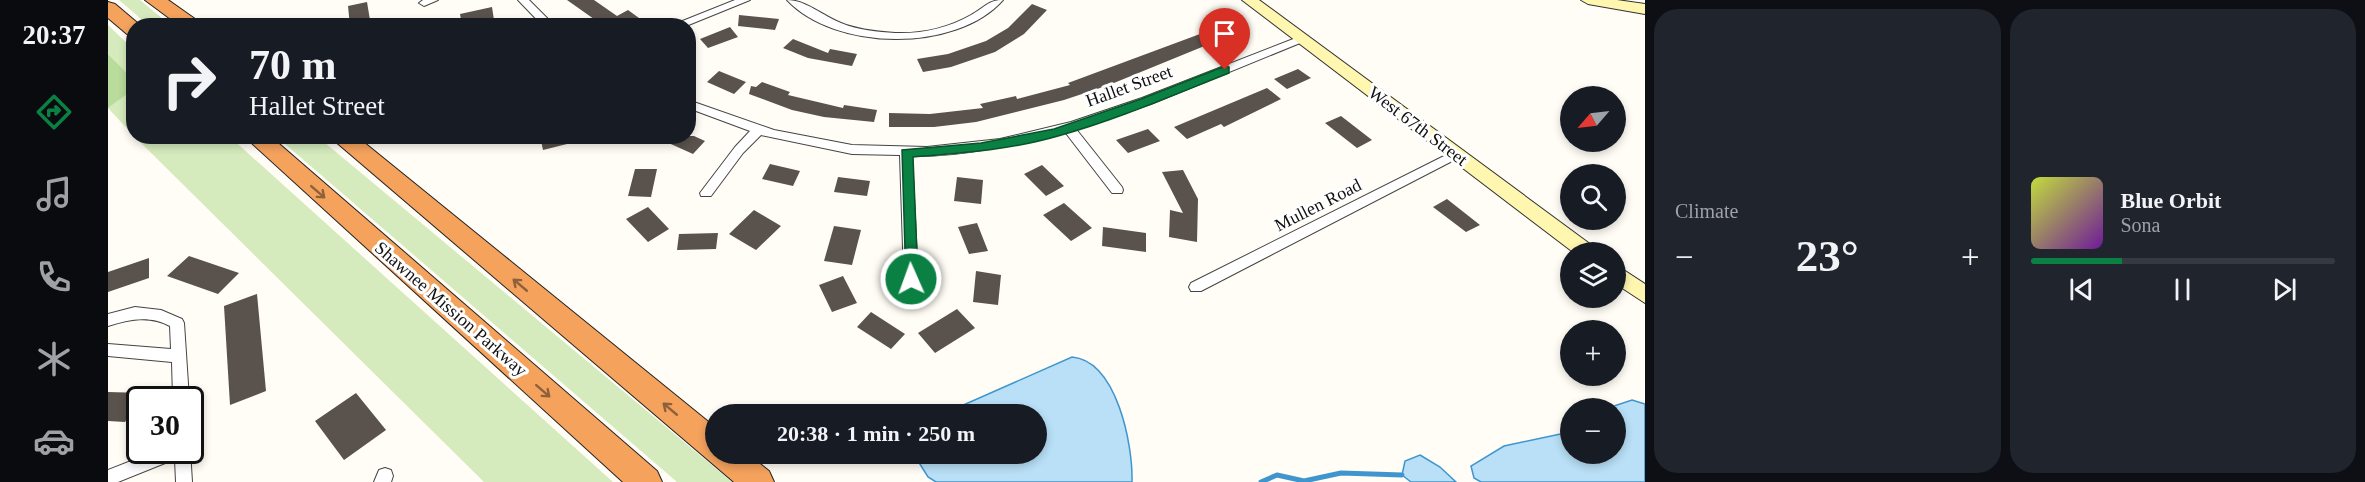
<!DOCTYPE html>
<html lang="en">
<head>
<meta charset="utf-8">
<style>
  body { margin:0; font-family:"Times New Roman",serif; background:#20242c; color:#f1f3f6; height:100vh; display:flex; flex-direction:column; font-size:22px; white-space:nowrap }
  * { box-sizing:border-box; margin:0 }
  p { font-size:20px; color:#9ea1a6 }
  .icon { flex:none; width:33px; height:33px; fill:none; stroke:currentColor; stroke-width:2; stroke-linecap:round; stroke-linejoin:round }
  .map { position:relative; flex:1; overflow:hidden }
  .side { display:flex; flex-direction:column; gap:9px; padding:9px; background:#0d0f14; width:720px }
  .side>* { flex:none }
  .top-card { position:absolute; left:18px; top:18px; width:570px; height:126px; border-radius:24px; box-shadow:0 3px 9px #0003; background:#171b24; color:#f1f3f6; overflow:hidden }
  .needle { width:39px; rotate:242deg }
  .buttons { position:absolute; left:1452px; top:86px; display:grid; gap:12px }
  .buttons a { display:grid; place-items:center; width:66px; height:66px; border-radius:50%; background:#171b24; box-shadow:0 3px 9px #0003; font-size:30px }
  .speed { position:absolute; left:18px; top:386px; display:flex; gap:12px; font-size:30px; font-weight:700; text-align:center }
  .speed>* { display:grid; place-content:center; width:78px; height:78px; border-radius:50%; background:#171b24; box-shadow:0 3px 9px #0003; line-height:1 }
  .speed .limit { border:3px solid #111; border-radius:9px; background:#fff; color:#111 }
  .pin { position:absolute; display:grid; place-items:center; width:51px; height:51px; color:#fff; margin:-62px -26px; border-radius:50% 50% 50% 0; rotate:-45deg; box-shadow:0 0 6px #0007 }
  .pin .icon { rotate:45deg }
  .me { position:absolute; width:66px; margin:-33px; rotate:358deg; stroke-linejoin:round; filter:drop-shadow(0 0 4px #0008) }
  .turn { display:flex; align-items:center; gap:21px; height:126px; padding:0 24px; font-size:27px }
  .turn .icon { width:78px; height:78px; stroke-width:2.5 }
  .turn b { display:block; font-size:42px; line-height:51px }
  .big { font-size:45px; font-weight:700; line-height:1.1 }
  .side .tile { flex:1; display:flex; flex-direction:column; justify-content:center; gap:9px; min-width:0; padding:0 21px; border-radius:24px; background:#20242c }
  .song { display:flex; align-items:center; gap:18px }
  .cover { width:72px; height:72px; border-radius:9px; background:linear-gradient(135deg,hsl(70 70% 55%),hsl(280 70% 35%)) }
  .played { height:6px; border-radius:3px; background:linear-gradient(90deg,#0b8043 30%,#363941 30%) }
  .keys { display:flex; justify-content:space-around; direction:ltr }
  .heat { display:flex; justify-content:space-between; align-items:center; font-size:33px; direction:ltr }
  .side .tiles { flex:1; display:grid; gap:9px; grid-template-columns:repeat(2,1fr) }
  .trip { position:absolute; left:597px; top:404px; width:342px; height:60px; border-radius:30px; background:#171b24; box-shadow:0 3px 9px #0003; font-weight:700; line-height:60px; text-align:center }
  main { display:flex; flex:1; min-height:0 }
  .dock { display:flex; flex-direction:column; width:108px; justify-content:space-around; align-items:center; background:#090b0e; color:#9ea1a6 }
  .dock .icon { width:42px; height:42px }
  .dock .active { color:#0b8043 }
  .dock b { font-size:27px; color:#f1f3f6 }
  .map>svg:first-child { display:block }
  .green { fill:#d5ebbd }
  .forest { fill:#b9dc9c }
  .water { fill:#b9e0f7; stroke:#3f96cf; stroke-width:1.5 }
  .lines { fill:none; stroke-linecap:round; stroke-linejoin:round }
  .stream { stroke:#3f96cf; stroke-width:5 }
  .building { fill:#5a524d }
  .street-casing { stroke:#444; stroke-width:2 }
  .secondary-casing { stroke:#333; stroke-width:2 }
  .highway-casing { stroke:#222; stroke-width:2 }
  .street { fill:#fff; fill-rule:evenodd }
  .secondary { fill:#fff6b0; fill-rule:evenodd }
  .highway { fill:#f5a25d; fill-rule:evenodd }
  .oneway { stroke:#8e613b }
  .route { fill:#0b8043; stroke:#07532c; stroke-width:1.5 }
  .labels { text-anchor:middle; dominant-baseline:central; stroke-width:6; stroke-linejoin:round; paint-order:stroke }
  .street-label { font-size:18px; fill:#111; stroke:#fff }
</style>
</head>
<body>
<main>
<nav class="dock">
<b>20:37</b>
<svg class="icon active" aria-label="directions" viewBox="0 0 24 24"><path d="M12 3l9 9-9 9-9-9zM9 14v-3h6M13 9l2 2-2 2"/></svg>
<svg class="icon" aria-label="music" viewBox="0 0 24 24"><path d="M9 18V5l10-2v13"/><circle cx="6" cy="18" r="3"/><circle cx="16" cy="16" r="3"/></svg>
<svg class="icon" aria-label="phone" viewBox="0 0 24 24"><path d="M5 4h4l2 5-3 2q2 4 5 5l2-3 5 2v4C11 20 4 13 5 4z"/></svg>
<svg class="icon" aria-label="climate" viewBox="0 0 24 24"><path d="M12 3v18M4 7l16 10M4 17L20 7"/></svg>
<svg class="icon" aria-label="car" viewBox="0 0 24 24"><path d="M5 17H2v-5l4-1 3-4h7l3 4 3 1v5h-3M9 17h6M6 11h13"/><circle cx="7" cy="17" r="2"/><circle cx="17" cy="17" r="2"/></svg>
</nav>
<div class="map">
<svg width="1537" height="482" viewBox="0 0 1537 482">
  <rect width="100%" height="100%" fill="#fffdf5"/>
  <path class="green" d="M11,0H32L62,25H40Z
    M0,25L25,49V79L0,54Z
    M25,89V135L0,108Z
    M27,137H122L505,482H376Z
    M169,137H210L624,482H569Z"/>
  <path class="forest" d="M0,54L25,79L26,89L0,108Z"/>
  <path class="water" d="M964,357C1009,361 1025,445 1024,482H828L820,477L805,453H928V414H835Z
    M1524,400L1537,404V482H1373L1366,478L1363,466L1396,446L1462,432V453H1508V408H1500Z
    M1312,455L1332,467L1348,482H1303L1294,475L1297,461Z"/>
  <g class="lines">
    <path class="stream" d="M1153,482L1169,475L1196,481L1233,473L1294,475"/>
  </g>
  <path class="building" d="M459,0H486L509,16L520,10L531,18L520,24L523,26H491L493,24Z
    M259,2L263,26H242L240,6Z
    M924,4L939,10L916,34L887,52L843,67L815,72L809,59L840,54L878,41L900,28Z
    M384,7L386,20L354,26L352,14Z
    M631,15L671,19L667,30L630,26Z
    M1127,21L1138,29L1001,85L956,100L868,122L826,127H781V113L822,114L875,108L872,104L908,96L909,99L962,85L960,83Z
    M622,27L630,37L600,48L592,39Z
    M685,39L720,53L722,49L749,54L744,66L700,58L675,48Z
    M1190,69L1203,78L1179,89L1166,79Z
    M611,71L638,82L626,94L599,82Z
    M654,82L682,92L680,95L735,108L736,105L769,110L766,122L716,117L684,110L641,94L643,86L648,87Z
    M1159,88L1173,99L1116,127L1113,124L1079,139L1066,127Z
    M1233,116L1264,140L1249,148L1217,123Z
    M1040,129L1052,141L1020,153L1008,140Z
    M432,136H470L471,141L435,150Z
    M545,136H586L597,141L585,154Z
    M662,164L692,171L685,186L654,179Z
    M934,165L956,186L938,196L916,174Z
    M527,169H549L543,197L520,196Z
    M1075,170L1090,199L1089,242L1061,237L1062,210L1075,213L1054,172Z
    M730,177L762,181L759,196L726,192Z
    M849,177L875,180L873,204L846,201Z
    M1339,199L1372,225L1358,232L1325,207Z
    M956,203L984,228L963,241L935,215Z
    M540,207L561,229L540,242L518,219Z
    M646,210L673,226L648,250L621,234Z
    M869,223L880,251L861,254L850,227Z
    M726,226L753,230L744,265L716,261Z
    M995,227L1038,233V252L994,246Z
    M610,233L608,249L569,250L571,234Z
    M81,256L131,273L110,294L59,276Z
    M41,258V278L0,292V272Z
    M868,271L893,275L890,305L865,302Z
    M735,276L749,303L724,312L711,285Z
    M149,294L158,391L122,405L116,306Z
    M849,309L867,328L827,353L810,333Z
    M763,312L797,334L783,349L749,327Z
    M0,392L36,393L17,422L0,421Z
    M248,393L278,430L236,460L207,421Z"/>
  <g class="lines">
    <g class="street-casing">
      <path id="street" d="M315,0H330L316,6L311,3Z
        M410,0H421L447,26H435Z
        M627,0H642L578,26H562Z
        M679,0C698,0 715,16 733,23C750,30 770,32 787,33C814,34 840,28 863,15C876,8 880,0 895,0C848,53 727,51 679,0Z
        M1193,36L1197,37V41L1043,104L968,129L1014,187L1015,190L1014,193H1004L957,132C908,144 856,157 804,156L810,279L808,283H798L796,279L792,155L744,154L653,135L635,153L603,196H593L592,193L627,147L642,131L580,108V100L666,130L744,145L819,147L892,139L963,122L1034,98Z
        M1348,150L1354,154L1352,157L1093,291H1083L1081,287L1083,283Z
        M27,307L53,310L74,319L76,323L81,399H65L64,362L0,356V344L63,349L62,326C42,315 21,319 0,326V314Z
        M82,449L84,482H68L67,459L10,482H0V470L51,450Z
        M277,468L283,470L285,476L283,482H266L271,470Z"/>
    </g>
    <g class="secondary-casing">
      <path id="secondary" d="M1134,0H1151L1486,247L1489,252H1465Z
        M1473,0H1509L1537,4V14L1480,4Z
        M1508,265L1537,284V303L1508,284Z"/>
    </g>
    <g class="highway-casing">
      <path id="highway" d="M37,0H60L97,26H72Z
        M0,2L7,4L33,26H26V36L19,34L0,18Z
        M136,136H162L549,471L554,482H515Z
        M221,136H248L608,428V453H638L661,471L666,482H626Z"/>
    </g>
    <use href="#street" class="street"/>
    <use href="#secondary" class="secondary"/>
    <use href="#highway" class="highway"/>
  </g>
  <defs><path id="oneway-shaft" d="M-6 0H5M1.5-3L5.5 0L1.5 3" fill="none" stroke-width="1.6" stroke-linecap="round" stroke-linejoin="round" transform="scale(1.5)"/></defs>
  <g class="oneway">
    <use href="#oneway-shaft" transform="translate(210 192) rotate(41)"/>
    <use href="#oneway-shaft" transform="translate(412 285) rotate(-140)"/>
    <use href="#oneway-shaft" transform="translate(435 391) rotate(41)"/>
    <use href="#oneway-shaft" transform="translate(562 409) rotate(-140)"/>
  </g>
  <path class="route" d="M1117,66L1121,67V73C1065,95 1008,120 950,136C902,150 854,153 805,157L810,279L808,283H798L794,150L873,143L946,129L1033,99Z"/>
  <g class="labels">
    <g class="street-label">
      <text transform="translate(1021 86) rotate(-20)">Hallet Street</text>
      <text transform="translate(1310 126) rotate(37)">West 67th Street</text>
      <text transform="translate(1210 205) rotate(-27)">Mullen Road</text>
      <text transform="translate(343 309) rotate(41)">Shawnee Mission Parkway</text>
    </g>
  </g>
</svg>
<div class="buttons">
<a><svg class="needle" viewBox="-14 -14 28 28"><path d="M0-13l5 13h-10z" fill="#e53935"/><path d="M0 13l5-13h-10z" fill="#9ea1a6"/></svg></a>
<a><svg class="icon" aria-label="search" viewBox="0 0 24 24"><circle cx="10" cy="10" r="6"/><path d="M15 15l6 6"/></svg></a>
<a><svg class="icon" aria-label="layers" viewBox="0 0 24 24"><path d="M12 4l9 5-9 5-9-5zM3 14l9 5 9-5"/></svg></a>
<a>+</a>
<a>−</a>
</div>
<div class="speed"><div class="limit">30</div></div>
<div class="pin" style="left:1117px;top:70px;background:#d93025"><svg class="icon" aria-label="arrive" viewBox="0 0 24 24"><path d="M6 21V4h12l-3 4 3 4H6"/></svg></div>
<svg class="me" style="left:803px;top:279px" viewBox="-20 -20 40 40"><circle r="17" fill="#0b8043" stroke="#fff" stroke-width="3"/><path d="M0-11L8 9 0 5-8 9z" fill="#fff"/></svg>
<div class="trip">20:38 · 1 min · 250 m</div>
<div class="top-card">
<div class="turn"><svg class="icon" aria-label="right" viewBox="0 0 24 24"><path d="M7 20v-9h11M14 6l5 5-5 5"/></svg><div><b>70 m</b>Hallet Street</div></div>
</div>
</div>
<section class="side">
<div class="tiles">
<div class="tile"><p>Climate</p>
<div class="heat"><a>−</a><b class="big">23°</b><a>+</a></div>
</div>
<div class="tile">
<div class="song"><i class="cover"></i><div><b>Blue Orbit</b><p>Sona</p></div></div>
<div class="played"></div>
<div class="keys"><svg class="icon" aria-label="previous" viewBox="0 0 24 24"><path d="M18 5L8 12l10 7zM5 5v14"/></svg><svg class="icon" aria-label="pause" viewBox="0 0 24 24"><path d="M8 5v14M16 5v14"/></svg><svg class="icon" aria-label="next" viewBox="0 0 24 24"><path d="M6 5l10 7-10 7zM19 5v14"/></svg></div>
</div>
</div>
</section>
</main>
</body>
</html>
